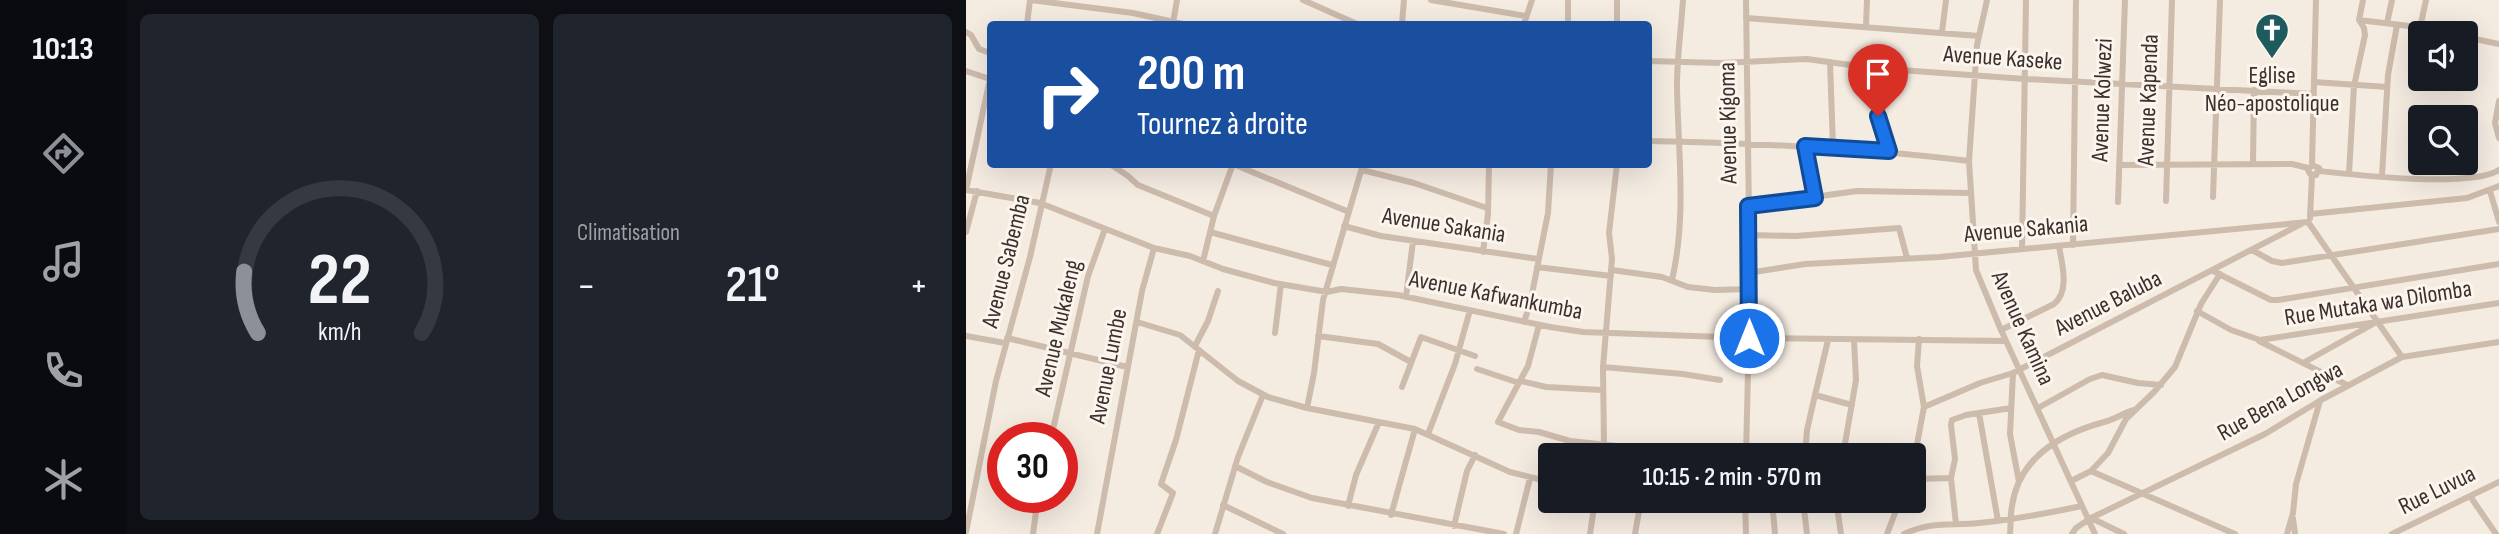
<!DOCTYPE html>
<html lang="fr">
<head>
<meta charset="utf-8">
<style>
  body { margin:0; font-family:"Sofia Sans Condensed",sans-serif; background:#20242c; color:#f1f3f6; height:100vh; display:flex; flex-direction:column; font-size:26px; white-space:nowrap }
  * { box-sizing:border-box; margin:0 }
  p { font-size:23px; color:#9ea1a6 }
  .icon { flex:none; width:38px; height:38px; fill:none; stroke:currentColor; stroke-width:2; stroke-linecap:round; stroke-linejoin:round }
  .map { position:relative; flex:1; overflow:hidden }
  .drawer { display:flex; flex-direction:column; gap:14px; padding:14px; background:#0d0f14; width:840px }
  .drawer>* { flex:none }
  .guide { position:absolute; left:21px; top:21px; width:665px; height:147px; border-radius:7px; box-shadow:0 7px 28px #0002; background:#1a4fa0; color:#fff; overflow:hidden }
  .controls { position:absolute; left:1442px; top:21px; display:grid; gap:14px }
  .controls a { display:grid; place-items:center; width:70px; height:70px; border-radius:7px; background:#171b24; box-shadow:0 7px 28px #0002; font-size:35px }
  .speed { position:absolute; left:21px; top:422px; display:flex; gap:14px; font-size:35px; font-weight:700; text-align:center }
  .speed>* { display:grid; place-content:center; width:91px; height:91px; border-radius:50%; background:#171b24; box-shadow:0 7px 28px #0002; line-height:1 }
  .speed .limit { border:10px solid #d22; background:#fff; color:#111 }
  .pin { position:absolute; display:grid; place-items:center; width:60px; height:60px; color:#fff; margin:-72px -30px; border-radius:50% 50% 50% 0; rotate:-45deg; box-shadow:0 0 7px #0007 }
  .pin .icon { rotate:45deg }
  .me { position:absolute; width:77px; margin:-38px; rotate:0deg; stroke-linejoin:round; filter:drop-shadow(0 0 5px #0008) }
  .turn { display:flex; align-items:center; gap:24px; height:147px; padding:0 35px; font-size:32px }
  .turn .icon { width:91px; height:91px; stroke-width:2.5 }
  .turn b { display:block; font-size:49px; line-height:60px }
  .big { font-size:52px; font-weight:600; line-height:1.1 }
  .drawer .card { flex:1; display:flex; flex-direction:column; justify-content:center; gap:10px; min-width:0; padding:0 24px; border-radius:10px; background:#20242c }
  .drawer .dial { align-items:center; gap:0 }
  .dial svg { height:182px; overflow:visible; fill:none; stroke:#363941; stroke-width:7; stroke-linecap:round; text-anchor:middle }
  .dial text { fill:#f1f3f6; stroke:none }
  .heat { display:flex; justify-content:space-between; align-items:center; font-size:38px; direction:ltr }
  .drawer .tiles { flex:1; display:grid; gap:14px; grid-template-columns:repeat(2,1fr) }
  .trip { position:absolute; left:572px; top:443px; width:388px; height:70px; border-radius:7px; background:#171b24; box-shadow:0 7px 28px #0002; font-weight:600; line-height:70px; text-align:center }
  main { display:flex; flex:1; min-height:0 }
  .dock { display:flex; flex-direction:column; width:126px; justify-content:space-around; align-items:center; background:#090b0e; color:#9ea1a6 }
  .dock .icon { width:49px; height:49px }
  .dock .active { color:#8c9099 }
  .dock b { font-size:32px; color:#f1f3f6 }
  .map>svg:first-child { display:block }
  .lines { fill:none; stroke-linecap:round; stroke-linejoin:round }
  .minor { stroke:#cdbbac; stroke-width:6 }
  .route-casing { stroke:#114b97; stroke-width:18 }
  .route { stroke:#1a73e8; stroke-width:12 }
  .labels { text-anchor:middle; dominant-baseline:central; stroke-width:6; stroke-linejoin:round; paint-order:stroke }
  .street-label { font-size:24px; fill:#3b302b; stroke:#fbf5ee }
  .poi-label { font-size:24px; fill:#3b302b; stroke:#fbf5ee }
</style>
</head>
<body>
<main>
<nav class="dock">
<b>10:13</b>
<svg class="icon active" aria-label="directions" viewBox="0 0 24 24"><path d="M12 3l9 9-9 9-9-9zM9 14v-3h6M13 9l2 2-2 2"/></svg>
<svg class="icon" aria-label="music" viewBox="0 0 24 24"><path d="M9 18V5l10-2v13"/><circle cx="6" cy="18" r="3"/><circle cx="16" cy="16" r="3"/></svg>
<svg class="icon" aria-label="phone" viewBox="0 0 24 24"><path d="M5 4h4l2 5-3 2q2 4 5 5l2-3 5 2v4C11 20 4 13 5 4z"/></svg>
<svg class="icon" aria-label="climate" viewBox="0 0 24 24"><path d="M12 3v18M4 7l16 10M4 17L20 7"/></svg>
</nav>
<section class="drawer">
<div class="tiles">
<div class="card dial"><svg viewBox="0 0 100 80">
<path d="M14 69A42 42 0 1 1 86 69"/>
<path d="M14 69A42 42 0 0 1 8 42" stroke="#8c9099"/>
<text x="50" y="56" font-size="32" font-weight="700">22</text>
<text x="50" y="72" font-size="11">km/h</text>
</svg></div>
<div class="card"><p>Climatisation</p>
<div class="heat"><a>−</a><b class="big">21°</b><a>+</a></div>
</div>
</div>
</section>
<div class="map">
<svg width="1533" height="534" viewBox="0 0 1533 534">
  <rect width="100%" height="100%" fill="#f4ebe1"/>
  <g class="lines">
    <path class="minor" d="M65,0L167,13L217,24
      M337,0L391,24
      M465,0L560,16
      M651,0V24
      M1021,0L1011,45L1003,161L1010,270L1035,330L1129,534
      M780,18L1013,36
      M1393,20L1460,28L1485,33
      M207,23L211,0
      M1421,23L1426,0
      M61,24L64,0
      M436,24L438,0
      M558,24L566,0
      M602,24V0
      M900,27L901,0
      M1454,28L1460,0
      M0,32L5,35L13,49L24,53
      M976,32L980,0
      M1500,37L1533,44
      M682,61L755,63L841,59L906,68L1059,79L1347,94
      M864,62L867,147
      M906,68L908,99L923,151
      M0,71L24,79
      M1348,82L1421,87
      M1533,101L1529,123L1533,138
      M682,141C790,143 896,148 1003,161
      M839,146L849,198
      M144,164L162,176L172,185L248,216
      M267,164L383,212
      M1287,164L1288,90
      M1153,165L1326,164L1342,168
      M1346,165L1353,168L1350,175L1344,174L1342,170L1346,165L1350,0
      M396,170L448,183L521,208
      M1353,171C1391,175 1503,188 1533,170
      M1383,174L1388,86L1399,35L1398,28L1393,20L1397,0
      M1416,176L1422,75L1431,25
      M0,190L74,203L188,248L224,256L257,269L308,283L361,292L375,289L432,295L584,327L617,332L783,338L1040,341
      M0,190L24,79
      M1524,191L1533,222
      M1247,197L1254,0
      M1200,201L1206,0
      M1152,202L1159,0
      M782,206L891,191L1004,193
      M1344,214L1501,198L1533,186
      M1344,218L1346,175
      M1342,222L1436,357
      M378,226L415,236L572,259
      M0,232L11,191
      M244,232L366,265
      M782,235L830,236L933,228L941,258
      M1107,245L1110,0
      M1056,249L1060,0
      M1286,250L1306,261L1316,263L1533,229
      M517,252L522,214L523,164
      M237,261L248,216L267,164
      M571,267L645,276
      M646,270L696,277L722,287L749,290L784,289
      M1247,271L1305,300H1312L1533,264
      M782,273L839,264L973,257L1342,222
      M706,280C721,215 712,152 711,86C711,58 715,29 717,0
      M440,297L447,241
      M1231,311L1265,330L1294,340L1533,303
      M171,322L214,335L272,381L302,397L341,408L449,429L544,472L584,482
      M558,322L564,304L582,213L585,164
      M573,325L562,366L532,422L553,430L573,432L604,441L661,447L699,455
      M1035,330L1088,304C1104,291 1096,264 1093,246
      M309,333L315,284
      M0,336L39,343
      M352,336L412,344L445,362
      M41,338L161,367
      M862,340L849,395L886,405
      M1293,341L1381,385
      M229,346L242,321L252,291
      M1337,363L1407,324
      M637,367L717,374L754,380
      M511,369L553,383
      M1047,373L1044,434L1053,482
      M555,381L580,387L636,390
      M436,387L455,337L509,356
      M958,407L1014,383L1047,373L1337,223
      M341,408L348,373L357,300L397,164
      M1072,408L1124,379L1136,375L1172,383L1195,385
      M1013,413L1032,521
      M462,434L489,364L504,310
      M85,438L122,276L139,229
      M635,455L638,444L637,367L646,259L643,233L651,164
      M780,455L784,289L780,0
      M839,455L841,430L849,395
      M877,455L890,380L888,340
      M948,460L958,407L951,366L953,339
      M269,466L301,482L346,498L538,534
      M1125,471L1142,453L1160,419L1188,392L1209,367L1235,304L1254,274
      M948,479L985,478
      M1105,481L1125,471L1269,534
      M1504,496L1530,534
      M706,500L741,506L779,508
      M779,500L780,534
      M806,500L809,534
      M837,500L841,534
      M870,500L875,534
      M257,505L317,534
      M382,506L390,475L413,422
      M425,515L449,429
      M1125,518L1158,534
      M1327,518L1329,534
      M990,524L985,478L989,459L985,425L986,420L1000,415L1045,408
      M488,526L501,471L509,455
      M0,532L30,381L64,257L85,164
      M67,534L72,497
      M131,534L176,291L188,248
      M191,534L207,493L195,484L210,440L233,350
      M249,534L272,457L297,395
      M550,534L564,478
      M624,534L627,514
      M669,534L675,500
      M921,534L934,500
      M938,534C965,521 985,526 1013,523C1047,520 1082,513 1116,506
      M1044,534C1045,525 1044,515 1046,506C1053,458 1094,434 1138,422C1148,420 1157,413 1168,410
      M1106,534L1110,528L1125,518L1299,434L1355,400L1436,357L1533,342
      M1321,534L1327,513L1330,484L1354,401
      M1426,534L1533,482"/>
  </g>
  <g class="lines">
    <g class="route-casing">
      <path id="route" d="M783,338L782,206L849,198L839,146L923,151L912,116"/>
    </g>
    <use href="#route" class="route"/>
  </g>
  <defs>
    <g id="church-pin" transform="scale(1.75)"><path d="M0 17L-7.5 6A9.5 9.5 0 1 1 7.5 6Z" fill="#1f5a5e" stroke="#fbf5ee"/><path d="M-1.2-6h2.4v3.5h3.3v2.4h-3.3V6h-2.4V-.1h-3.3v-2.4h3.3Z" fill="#fff"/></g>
  </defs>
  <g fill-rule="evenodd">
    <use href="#church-pin" x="1306" y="30"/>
  </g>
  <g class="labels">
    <g class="street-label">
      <text transform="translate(1037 58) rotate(4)">Avenue Kaseke</text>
      <text transform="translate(1136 100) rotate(-88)">Avenue Kolwezi</text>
      <text transform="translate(1182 100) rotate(-88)">Avenue Kapenda</text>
      <text transform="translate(762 123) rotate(-91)">Avenue Kigoma</text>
      <text transform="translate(478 225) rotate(9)">Avenue Sakania</text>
      <text transform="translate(1060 229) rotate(-5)">Avenue Sakania</text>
      <text transform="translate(40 261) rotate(-76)">Avenue Sabemba</text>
      <text transform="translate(530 295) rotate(11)">Avenue Kafwankumba</text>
      <text transform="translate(1142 303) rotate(-27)">Avenue Baluba</text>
      <text transform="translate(1412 303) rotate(-9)">Rue Mutaka wa Dilomba</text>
      <text transform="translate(92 328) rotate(-77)">Avenue Mukaleng</text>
      <text transform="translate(1057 328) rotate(66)">Avenue Kamina</text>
      <text transform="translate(142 366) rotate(-79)">Avenue Lumbe</text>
      <text transform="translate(1314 401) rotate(-29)">Rue Bena Longwa</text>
      <text transform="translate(1471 490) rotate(-26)">Rue Luvua</text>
    </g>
    <g class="poi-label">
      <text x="1306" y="75">Eglise<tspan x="1306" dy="28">Néo-apostolique</tspan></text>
    </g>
  </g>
</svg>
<div class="controls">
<a><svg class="icon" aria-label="sound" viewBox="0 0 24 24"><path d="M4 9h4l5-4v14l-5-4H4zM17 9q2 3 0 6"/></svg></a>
<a><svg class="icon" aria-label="search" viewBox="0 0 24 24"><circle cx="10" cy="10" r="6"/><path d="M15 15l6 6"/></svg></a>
</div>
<div class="speed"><div class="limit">30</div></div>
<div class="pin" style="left:912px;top:116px;background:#d93025"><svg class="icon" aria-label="arrive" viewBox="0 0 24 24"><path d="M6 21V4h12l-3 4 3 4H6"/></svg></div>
<svg class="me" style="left:783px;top:338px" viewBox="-20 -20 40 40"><circle r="17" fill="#1a73e8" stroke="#fff" stroke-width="3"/><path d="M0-11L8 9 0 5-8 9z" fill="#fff"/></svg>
<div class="trip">10:15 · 2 min · 570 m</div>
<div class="guide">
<div class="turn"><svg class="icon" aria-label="right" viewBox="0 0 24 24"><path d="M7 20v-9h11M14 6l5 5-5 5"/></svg><div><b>200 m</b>Tournez à droite</div></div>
</div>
</div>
</main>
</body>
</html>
